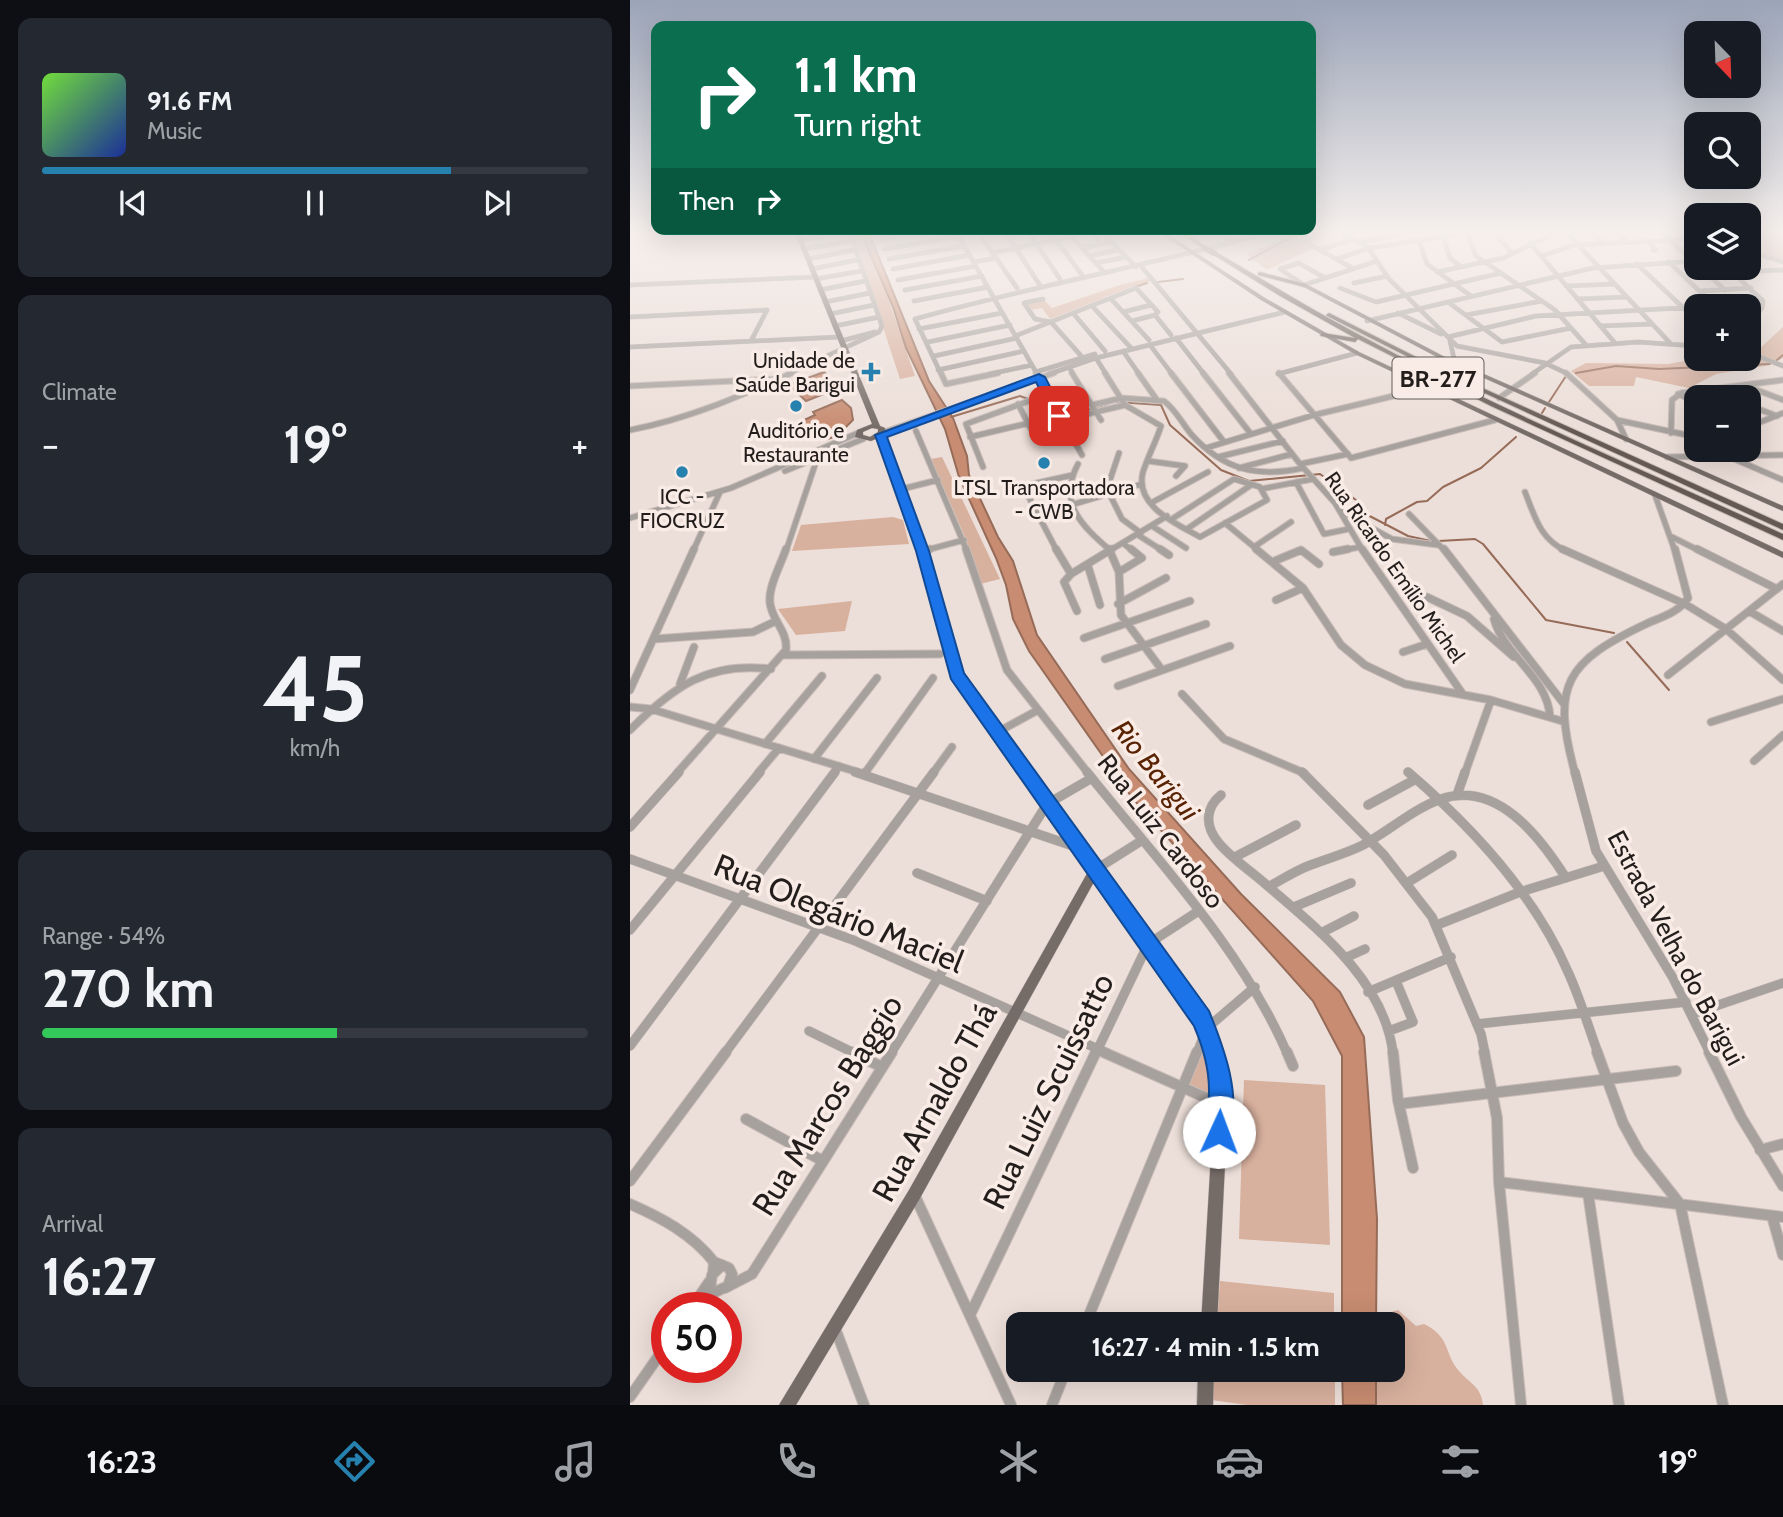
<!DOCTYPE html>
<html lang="en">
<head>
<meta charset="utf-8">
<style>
  body { margin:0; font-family:Cabin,sans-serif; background:#242831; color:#f1f3f6; height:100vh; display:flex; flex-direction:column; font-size:26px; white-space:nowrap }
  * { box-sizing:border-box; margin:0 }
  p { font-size:23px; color:#9ea1a6 }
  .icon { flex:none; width:38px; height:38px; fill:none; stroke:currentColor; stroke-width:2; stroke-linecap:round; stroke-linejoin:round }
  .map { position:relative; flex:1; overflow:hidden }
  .sheet { display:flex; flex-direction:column; gap:18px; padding:18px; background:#0d0f14; width:630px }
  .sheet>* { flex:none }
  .hud { position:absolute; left:21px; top:21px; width:665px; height:214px; border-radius:14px; box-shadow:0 7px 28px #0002; background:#0b6e4f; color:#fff; overflow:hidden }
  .needle { width:46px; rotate:157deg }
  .controls { position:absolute; left:1054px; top:21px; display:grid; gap:14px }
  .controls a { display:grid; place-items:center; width:77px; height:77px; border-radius:14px; background:#171b24; box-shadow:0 7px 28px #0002; font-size:35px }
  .speed { position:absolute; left:21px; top:1292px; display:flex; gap:14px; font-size:35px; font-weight:700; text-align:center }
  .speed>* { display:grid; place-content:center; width:91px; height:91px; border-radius:50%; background:#171b24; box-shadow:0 7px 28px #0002; line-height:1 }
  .speed .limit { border:10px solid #d22; background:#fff; color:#111 }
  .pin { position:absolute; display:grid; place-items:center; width:60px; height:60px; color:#fff; margin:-30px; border-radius:14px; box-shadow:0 4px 10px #0006 }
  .me { position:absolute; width:77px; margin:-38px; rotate:2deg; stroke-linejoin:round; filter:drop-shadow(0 0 5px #0008) }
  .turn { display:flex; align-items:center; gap:24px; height:147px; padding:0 28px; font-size:32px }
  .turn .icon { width:91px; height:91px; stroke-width:2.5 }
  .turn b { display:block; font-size:49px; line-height:60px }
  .then { display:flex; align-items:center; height:66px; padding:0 28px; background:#0003; gap:14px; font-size:26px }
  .big { font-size:52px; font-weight:700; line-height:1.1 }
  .sheet .tile { flex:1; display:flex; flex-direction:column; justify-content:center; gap:10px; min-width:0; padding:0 24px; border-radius:14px; background:#242831 }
  .sheet .dial { align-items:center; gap:0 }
  .dial b { font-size:91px; line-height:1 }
  .song { display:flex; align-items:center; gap:21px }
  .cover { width:84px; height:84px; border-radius:10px; background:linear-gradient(135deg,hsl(100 70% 55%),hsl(230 70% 35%)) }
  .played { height:7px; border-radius:4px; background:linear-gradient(90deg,#2681ae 75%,#363941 75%) }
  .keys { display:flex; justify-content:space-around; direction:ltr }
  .heat { display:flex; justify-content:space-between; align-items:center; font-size:38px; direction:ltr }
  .charge { height:10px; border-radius:5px; background:linear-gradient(90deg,#34c759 54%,#363941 0) }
  .trip { position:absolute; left:376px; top:1312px; width:399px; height:70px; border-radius:14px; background:#171b24; box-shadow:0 7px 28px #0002; font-weight:700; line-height:70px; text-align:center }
  .menu { display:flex; height:112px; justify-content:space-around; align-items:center; background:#090b0e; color:#9ea1a6 }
  .menu .icon { width:49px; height:49px }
  .menu .active { color:#2681ae }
  .menu b { font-size:32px; color:#f1f3f6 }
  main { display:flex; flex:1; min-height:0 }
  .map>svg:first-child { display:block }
  .green { fill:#d8b09e }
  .water { fill:#c78c71; stroke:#966b58; stroke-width:2 }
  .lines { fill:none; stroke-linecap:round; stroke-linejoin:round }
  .stream { stroke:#966b58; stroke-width:2 }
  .minor-far4-casing { stroke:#c8bbb6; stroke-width:5 }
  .minor-far3-casing { stroke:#c8bbb6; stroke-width:7 }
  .minor-far2-casing { stroke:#c8bbb6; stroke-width:9 }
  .minor-far1-casing { stroke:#c8bbb6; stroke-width:10 }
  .minor-casing { stroke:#c8bbb6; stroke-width:12 }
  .major-casing { stroke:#c8bbb6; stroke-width:1 }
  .highway-casing { stroke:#c8bbb6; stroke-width:2 }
  .minor-far4 { stroke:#a7a19e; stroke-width:4.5 }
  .minor-far3 { stroke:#a7a19e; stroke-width:5 }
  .minor-far2 { stroke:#a7a19e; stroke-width:7 }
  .minor-far1 { stroke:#a7a19e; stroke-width:9 }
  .minor { stroke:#a7a19e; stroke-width:10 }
  .major { fill:#766c67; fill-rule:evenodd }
  .highway { fill:#645953; fill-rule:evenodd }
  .highway-bridge-casing { stroke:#c8bbb6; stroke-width:7; stroke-linecap:butt }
  .highway-bridge { stroke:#645953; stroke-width:6 }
  .route { fill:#1a73e8; stroke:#114b97; stroke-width:2 }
  .poi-dot { fill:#2681ae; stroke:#f9ebe5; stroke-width:2.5 }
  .labels { text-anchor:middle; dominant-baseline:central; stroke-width:7; stroke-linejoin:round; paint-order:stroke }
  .far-poi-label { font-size:21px; fill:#231e1c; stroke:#f9ebe5 }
  .far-street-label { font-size:21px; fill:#231e1c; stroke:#f9ebe5 }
  .shield { fill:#f9ebe5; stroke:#635c58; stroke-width:2 }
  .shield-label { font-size:24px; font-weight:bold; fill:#231e1c }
  .street-label { font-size:26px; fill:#231e1c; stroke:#f9ebe5 }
  .water-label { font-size:28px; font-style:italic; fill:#582203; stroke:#f9ebe5 }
  .near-street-label { font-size:32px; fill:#231e1c; stroke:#f9ebe5 }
</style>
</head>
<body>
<main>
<section class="sheet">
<div class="tile">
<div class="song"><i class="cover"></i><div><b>91.6 FM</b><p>Music</p></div></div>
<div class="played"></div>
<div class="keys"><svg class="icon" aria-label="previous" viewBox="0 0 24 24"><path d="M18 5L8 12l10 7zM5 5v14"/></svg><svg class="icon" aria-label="pause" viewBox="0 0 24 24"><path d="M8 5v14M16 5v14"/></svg><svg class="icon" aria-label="next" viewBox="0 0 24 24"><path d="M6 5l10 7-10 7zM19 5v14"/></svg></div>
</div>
<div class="tile"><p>Climate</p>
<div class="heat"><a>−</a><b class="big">19°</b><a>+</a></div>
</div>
<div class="tile dial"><b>45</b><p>km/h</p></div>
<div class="tile"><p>Range · 54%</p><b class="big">270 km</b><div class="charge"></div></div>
<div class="tile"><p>Arrival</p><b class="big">16:27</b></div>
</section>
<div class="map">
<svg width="1153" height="1405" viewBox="0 0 1153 1405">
  <rect width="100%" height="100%" fill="#ecded8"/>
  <path class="green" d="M222,233H231L258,298L285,376L270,379Z
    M653,233H695L672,240L684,248L637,270L616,254L649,241Z
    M1118,233H1134L1140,237L1153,235V261L1118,250Z
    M519,278L521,281L501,287L420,319L412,308L400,310L397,303L414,300L422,308L490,285Z
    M1153,327V358L1140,365L1086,374L1059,388L1006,377L1004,386H959L941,371L956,363L1038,364L1066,359H1118Z
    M312,457L370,579L350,584L335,537L301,459Z
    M263,517L273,520L279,544L162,551L171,525Z
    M222,601L215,631L166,635L148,609Z
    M577,1039L586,1096L559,1084Z
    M614,1080L695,1085L700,1245L609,1239Z
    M590,1281L704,1293V1325H587Z
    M768,1310L786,1326L794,1324C821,1337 814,1354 829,1371C840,1384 851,1386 853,1405H746V1370H763V1325L746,1323L758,1313Z
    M584,1370H705V1405H617L582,1400Z"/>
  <path class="water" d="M231,233H239L299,381L323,418L337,456L339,475L368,537L383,561L407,635L499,769L611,894L710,992L734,1037L747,1219L746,1325H712V1056L683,1001L503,799L399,651L383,619L376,585L366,558L329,477L315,429L276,348L263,307Z
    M194,372L209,388L176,401L159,385Z
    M212,400L221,408L223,420L207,436L195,440L170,422L185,415L183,412Z
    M712,1370H746V1405H713Z"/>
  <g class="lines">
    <path class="stream" d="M619,260L665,235L687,233
      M528,282L553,279
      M505,287L517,283
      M1147,360L1153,355
      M946,373L986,366L1029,369L1140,364
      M401,401L407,405L419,404
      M487,402L531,405L540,425L591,470L619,481L690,474L726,500L730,511L778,536L801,541
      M919,402L936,376
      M467,407L478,404
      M429,408L435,415L462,409
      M912,413L915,408
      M321,417L390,396L398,399
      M755,525L756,519L787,502L797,501L813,487L851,468L886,437
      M809,541L845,539L853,544L916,620L984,633
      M997,642L1039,690"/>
    <g class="minor-far4-casing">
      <path id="minor-far4" d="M220,233L252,326L249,332
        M327,233L407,374
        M349,233L387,288
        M376,233L411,287
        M399,233L430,279
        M421,233L452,275
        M462,233L467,239
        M473,233L506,267
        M587,233L604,243
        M711,233L737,246L759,279L827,346L915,363L938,374
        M837,233L846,256L925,310L956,345
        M865,233L881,252
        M937,233L1041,344
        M963,233L973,244
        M987,233L997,242
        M1032,233L1063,261
        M441,236L475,273
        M379,237L398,233
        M813,237L820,258L831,267
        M251,239L286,233
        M170,240L206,233
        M789,240L797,264L841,296
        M674,241L724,269
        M674,241L698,233
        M1018,241L1026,250H1023
        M731,242L777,233
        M900,243L985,343
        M452,248L480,242
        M174,249L221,241
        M255,249L329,236
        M690,250L723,239
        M1118,251L1153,262
        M362,253L459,233
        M459,256L488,250
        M911,256L944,245L1066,239
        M178,259L224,250
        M259,259L334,246
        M707,259L739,248L839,233
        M344,262L366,258
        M1039,262L1085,306
        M466,263L496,257
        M1007,264L1066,320
        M511,266L601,374
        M1071,268L1095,290
        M1098,268L1133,301L1132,308L1118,325
        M182,269L227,260
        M263,269L340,255
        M650,269L674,285L747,261
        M650,269L669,263L695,278
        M807,272L873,258L925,233
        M1104,272L1153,270
        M186,279L231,271
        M268,280L346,266
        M724,283L757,276
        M0,285L185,277
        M936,286L985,284
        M710,288L746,302L871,273
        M190,290L235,281
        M275,290L352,276
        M1070,291L1121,288
        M413,299L394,303L405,319L421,322L453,358
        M947,299L997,297
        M482,300L519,340
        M284,301L358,287
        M195,302L240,293
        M818,302L872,342L941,328
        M463,307L502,349
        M493,312L521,305
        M443,313L475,351
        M768,313L811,334
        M200,314L244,305
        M836,315L912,301
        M0,317L137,310
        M502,321L525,315
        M737,321L963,268L1066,261
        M205,326L249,317
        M970,326L1022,324
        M289,329L372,313
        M385,336L506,288L528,312L525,315L541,335
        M818,337L906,316L1066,307
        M546,338L574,374
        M121,341L137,310
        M211,341L245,332
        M820,341L825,363
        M298,342L380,325
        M520,345L542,374
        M0,347L209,337
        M493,351L509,374
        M1118,352L1153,366
        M304,356L387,338
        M466,358L476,374
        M439,367L443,374
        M308,370L394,351
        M406,372L465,354
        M158,374L249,332
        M311,374L285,319C402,286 521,265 638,233
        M360,374L402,365
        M419,374L466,358L655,312
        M648,374L727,353
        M902,374L941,347L1008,342L1066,346"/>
    </g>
    <g class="minor-far3-casing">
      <path id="minor-far3" d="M311,373L316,384L368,373
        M406,373L452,455
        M442,373L471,420
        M475,373L495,405L531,426C526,442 518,456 513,472C504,506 547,524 570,537L637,500L630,487L604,479L542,519
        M508,373L527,400
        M541,373L594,442
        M573,373L621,434
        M599,373L670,464L705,503L733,551
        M649,373L721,458L865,420
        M936,373L987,420L996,439
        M1114,385L1153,400
        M0,386L146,379
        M1081,390L1099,397
        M1048,394L1066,402
        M869,398L905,373
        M388,404L402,431
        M462,405L492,398L534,401C546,410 552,423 561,434C593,470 628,478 673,468
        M1118,405L1147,416
        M432,420L495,405
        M987,420L1066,437
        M1118,427L1153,413
        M0,430C58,419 108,397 162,373
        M286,431L337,551
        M252,433L424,373
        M1041,433L1042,400L1051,393L1153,380
        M340,437L429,416
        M576,448L684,415L797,388
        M489,453L477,489L492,519L511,533
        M588,457L653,441
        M1037,457L1153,455
        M1102,458L1153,480
        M518,461L555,466L546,476
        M448,464C427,503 452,526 481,551
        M670,464L718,454
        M353,467L336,424L418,394
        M609,468L662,454
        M155,471L233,439
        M666,482L694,534L719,529
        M272,489L308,480
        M631,489L683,479
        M895,492C905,517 910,539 936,551
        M1025,495L1045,551
        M521,503L578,472
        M441,505L512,484
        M709,510L762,539L808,545
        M779,514L815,551
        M0,518L101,488L228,433
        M595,523L629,551
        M522,526L556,548
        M557,529L621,485
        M508,535L533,551
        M1040,536L1070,551
        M494,544L503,551
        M624,547L661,522
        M63,551L90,492
        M156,551L187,459L194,450
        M293,551L334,540
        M427,551L393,486L443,475
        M479,551L537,516
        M669,551H672
        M709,551L730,547"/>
    </g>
    <g class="minor-far2-casing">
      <path id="minor-far2" d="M336,549L377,670L458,773
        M426,549L441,574L482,549
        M479,549L489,572L491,615L532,670
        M530,549L539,555
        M626,549L673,588L711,645L735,665L775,684L861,700L932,721
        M732,549L832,693
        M814,549L934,704
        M932,549L1055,604L1096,629L1153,680
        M1067,549L1147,589
        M293,551L300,549
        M703,552L718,549
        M642,562L671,550L689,564
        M458,566L470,605
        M489,572L512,558L501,549
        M441,574L434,582L447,611
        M797,597L837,616L884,657
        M646,600L673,588
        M488,604L536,578
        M1119,611L1153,631
        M864,619C874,656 918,677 920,717
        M454,638L560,601
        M24,639L123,632L146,621
        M773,652L797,644
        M152,655L310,654
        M475,659L576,624
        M1038,675L1153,584
        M50,684L64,647
        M488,686L600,646
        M0,690L64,549
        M552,694L594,739L674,773
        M0,707L21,709L231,773
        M1081,722L1153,699
        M0,730C43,687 78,661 141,669
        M366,733L408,710
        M135,744L192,676
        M184,759L247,678
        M1124,761L1153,735
        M47,773L156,650C158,631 142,621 140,603C138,587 151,564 156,549
        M128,773L149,748
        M204,773L209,766
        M235,773L303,678
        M303,773L322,747
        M835,773L861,700
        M945,773C921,685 935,662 1018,623C1032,617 1049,612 1058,598L1045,549"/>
    </g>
    <g class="minor-far1-casing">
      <path id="minor-far1" d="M225,772L449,848
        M457,772C527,860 612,949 657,1053
        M672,772L754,855L802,917L851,1034L855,1053
        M778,772C841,826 905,895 938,972C950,998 958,1026 968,1053
        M945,772L966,851L1043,978L1080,1053
        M234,774L236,772
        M591,795C575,808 575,826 588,842C600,857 618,869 632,881C685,927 754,979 763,1053
        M827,795L835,772
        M738,805L786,779
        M0,827L49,772
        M605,857L666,825
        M0,859L223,940L477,1053
        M465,870L511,841
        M287,873L357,901
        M777,883L822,855
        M640,886C653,879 665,871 678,866C696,859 715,854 733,845C759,831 783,809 811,799C867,780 910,837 936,878
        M664,907L721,883
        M807,925L890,892L974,866
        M0,930L130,772
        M691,933L724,916
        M715,958L735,949
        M738,992L821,957
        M1062,1014L1153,983
        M847,1024L1056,1002
        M179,1031L224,1053
        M759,1031L783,1022L766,981
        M0,1046L205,772
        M95,1053L304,772
        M261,1053L417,804L462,778
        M466,1053L518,944L567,912
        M567,1053L577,1028L625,987"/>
    </g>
    <g class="minor-casing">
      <path id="minor" d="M221,1052L252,1067
        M473,1052L590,1104
        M657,1052L663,1066
        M763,1052L768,1100L783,1168
        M854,1052L867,1118L869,1182L891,1405
        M967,1052L993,1123L1009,1152L1050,1204L1093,1405
        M1079,1052L1111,1117L1153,1186
        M769,1104L1046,1071
        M116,1119L193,1161
        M1130,1150L1153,1144
        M0,1181L96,1052
        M869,1182L1153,1217
        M958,1193L989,1405
        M285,1196L381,1405
        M0,1204C32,1218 62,1234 84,1262L83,1273
        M1142,1216L1153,1255
        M84,1262L92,1265
        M92,1265L99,1268L102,1274L98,1286L85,1292L80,1289L82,1275Z
        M95,1288L122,1274L262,1052
        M62,1307L79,1282
        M340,1315L466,1052
        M455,1325L567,1052
        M205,1328L234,1405
        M0,1397L37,1344
        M422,1405L436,1370"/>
    </g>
    <g class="major-casing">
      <path id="major" d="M165,233H170L250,426L255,428L256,433L254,435L289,528L334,682L570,1006C589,1037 596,1068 598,1104L587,1325H571L584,1104C583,1071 579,1043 562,1014L465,880L289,1200L166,1405H149L279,1190L459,870L325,683L281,528L248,438L241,441L225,437L227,430L242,424ZM242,428L248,429V432L240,437L233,435V432Z
        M530,233H536L635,298L729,352L1153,552V558L725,354L631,300Z
        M674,283L813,356L1153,506V511L809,358L672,286V284Z
        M568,1370H584L583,1405H567Z"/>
    </g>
    <g class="highway-casing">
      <path id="highway" d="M550,233H557L578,248L573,249Z
        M582,252H586C632,279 677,307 724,332C863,407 1009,468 1153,534V540L861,406L728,339L725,342L691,336L690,335L693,333L725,338L650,296L582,254Z
        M630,272L676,284L677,285L674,287L628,275V273Z
        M699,313L806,367L1153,524V530L802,369L697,316L696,315Z"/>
    </g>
    <use href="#minor-far4" class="minor-far4"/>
    <use href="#minor-far3" class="minor-far3"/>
    <use href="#minor-far2" class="minor-far2"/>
    <use href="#minor-far1" class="minor-far1"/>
    <use href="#minor" class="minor"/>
    <use href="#major" class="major"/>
    <use href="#highway" class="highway"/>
    <g class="highway-bridge-casing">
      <path id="highway-bridge" d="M575,248L584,253"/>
    </g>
    <use href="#highway-bridge" class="highway-bridge"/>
  </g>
  <linearGradient id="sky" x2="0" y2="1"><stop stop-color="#9ba4b8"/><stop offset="0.54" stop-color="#f6f0ed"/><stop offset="1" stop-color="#f6f0ed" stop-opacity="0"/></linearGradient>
  <rect width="1153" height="430" fill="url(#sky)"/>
  <path class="route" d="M409,374L415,377L435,416L433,419H425L406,382L257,437L299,551L334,673L579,1011C594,1048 614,1100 597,1140L589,1143L581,1140C575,1125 579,1106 579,1090C579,1067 573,1047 564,1026L321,679L286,551L245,435Z"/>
  <g class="poi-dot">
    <path d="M237.5 361.5h7v7h7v7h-7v7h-7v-7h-7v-7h7z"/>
    <circle cx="166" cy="406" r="7"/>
    <circle cx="414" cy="463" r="7"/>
    <circle cx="52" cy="472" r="7"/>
  </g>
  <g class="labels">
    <g class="far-poi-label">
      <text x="225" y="360" text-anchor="end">Unidade de<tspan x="225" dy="24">Saúde Barigui</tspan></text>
      <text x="166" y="430">Auditório e<tspan x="166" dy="24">Restaurante</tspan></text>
      <text x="414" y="487">LTSL Transportadora<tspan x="414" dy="24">- CWB</tspan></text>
      <text x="52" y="496">ICC -<tspan x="52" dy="24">FIOCRUZ</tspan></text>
    </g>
    <g class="far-street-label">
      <text transform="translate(765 567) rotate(55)">Rua Ricardo Emílio Michel</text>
    </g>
    <rect class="shield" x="762.5" y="357.5" width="91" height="41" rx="5"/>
    <g class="shield-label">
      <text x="808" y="378">BR-277</text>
    </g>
    <g class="street-label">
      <text transform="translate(531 831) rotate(52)">Rua Luiz Cardoso</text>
      <text transform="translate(1046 948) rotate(62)">Estrada Velha do Barigui</text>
    </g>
    <g class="water-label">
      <text transform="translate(526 770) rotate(51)">Rio Barigui</text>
    </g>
    <g class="near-street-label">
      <text transform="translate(209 913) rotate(22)">Rua Olegário Maciel</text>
      <text transform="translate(418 1091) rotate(-64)">Rua Luiz Scuissatto</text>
      <text transform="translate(304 1102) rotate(-61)">Rua Arnaldo Thá</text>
      <text transform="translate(197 1105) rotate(-58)">Rua Marcos Baggio</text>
    </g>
  </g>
</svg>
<div class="controls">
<a><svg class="needle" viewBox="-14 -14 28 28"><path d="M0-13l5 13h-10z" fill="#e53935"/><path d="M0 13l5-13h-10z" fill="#9ea1a6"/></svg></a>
<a><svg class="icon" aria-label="search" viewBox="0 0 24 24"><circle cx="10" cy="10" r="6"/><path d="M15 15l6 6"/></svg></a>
<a><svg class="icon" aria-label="layers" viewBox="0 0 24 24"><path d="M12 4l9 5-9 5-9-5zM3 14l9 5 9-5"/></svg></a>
<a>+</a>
<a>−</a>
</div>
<div class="speed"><div class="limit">50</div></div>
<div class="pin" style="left:429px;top:416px;background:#d93025"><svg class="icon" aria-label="arrive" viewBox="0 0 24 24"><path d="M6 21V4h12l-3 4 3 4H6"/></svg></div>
<svg class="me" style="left:589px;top:1132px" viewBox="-20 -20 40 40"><circle r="19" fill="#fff"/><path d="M0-13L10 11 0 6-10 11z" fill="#1a73e8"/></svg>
<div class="trip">16:27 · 4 min · 1.5 km</div>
<div class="hud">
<div class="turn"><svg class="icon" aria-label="right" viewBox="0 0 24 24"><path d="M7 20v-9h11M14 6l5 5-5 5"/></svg><div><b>1.1 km</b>Turn right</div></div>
<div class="then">Then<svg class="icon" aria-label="right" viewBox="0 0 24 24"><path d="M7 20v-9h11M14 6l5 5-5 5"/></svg></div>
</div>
</div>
</main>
<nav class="menu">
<b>16:23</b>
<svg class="icon active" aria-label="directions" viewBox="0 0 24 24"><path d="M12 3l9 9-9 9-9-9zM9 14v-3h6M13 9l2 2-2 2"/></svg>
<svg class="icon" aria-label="music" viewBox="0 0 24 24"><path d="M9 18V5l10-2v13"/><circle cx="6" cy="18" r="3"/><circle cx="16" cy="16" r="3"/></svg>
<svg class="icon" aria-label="phone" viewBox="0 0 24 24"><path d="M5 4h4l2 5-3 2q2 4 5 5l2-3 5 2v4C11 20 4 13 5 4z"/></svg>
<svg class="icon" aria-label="climate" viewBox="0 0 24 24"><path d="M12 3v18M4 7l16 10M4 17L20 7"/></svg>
<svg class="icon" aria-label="car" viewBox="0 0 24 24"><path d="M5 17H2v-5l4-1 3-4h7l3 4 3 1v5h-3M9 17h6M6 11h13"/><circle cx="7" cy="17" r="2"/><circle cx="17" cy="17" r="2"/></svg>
<svg class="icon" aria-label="filters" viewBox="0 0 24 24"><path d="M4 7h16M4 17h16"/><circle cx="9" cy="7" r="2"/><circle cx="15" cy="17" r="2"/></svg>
<b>19°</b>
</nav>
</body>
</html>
